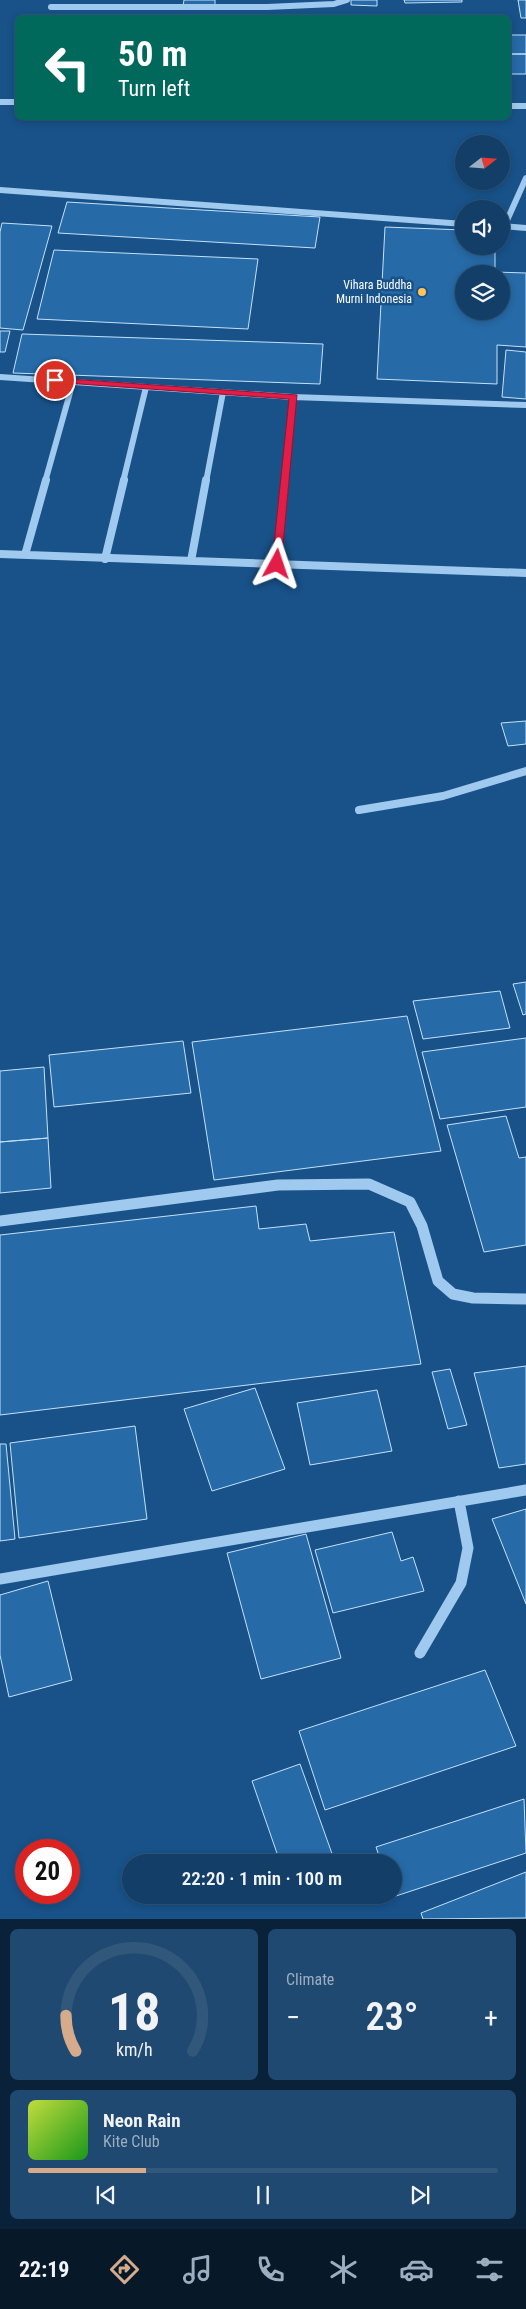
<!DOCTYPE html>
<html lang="en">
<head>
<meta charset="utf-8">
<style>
  body { margin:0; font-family:"Roboto Condensed",sans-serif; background:#1f4970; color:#f1f3f6; height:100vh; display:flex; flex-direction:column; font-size:19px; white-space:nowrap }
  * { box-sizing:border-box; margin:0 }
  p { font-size:16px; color:#9caec0 }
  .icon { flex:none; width:28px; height:28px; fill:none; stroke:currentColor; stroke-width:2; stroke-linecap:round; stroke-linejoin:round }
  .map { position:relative; height:1919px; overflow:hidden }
  .details { display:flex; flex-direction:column; gap:10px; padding:10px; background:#0a2239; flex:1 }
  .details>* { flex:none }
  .hud { position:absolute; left:15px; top:15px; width:496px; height:105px; border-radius:8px; box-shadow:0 2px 8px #0003,0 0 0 1px #31577b; background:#00695c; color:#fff; overflow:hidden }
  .needle { width:32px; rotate:73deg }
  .tools { position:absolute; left:455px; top:135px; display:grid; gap:10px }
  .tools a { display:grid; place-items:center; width:55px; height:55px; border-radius:50%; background:#123e67; box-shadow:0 2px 8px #0003,0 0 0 1px #31577b; font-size:25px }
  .speed { position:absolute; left:15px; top:1839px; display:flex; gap:10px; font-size:25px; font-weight:700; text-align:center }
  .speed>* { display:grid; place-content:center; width:65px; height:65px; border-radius:50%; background:#123e67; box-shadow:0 2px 8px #0003,0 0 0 1px #31577b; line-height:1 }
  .speed .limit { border:8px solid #d22; background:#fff; color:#111 }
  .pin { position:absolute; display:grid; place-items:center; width:42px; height:42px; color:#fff; margin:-21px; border:2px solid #fff; border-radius:50%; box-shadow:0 1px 5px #0007 }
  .me { position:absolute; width:55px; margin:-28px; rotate:5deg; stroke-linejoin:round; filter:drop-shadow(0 0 4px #0008) }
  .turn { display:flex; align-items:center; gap:18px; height:105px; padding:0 20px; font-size:22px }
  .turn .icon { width:65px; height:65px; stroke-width:2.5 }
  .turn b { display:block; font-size:35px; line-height:42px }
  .big { font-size:38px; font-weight:600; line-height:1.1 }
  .details .card { flex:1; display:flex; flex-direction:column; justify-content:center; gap:8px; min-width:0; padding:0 18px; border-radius:8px; background:#1f4970 }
  .details .dial { align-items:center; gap:0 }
  .dial svg { height:130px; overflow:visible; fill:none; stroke:#31577b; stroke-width:7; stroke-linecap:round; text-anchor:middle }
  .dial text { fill:#f1f3f6; stroke:none }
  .song { display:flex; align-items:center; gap:15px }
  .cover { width:60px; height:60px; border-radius:8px; background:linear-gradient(135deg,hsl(70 70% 55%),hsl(120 70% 35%)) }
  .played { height:5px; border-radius:2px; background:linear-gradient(90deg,#d6ab8b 25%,#31577b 25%) }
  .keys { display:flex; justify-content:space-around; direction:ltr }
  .heat { display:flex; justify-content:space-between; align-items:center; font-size:28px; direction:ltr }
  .details .tiles { flex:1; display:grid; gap:10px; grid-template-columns:1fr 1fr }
  .card:last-child { grid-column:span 2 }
  .trip { position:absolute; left:122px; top:1854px; width:280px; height:50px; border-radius:25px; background:#123e67; box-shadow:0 2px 8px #0003,0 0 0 1px #31577b; font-weight:600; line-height:50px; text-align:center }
  .dock { display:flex; height:80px; justify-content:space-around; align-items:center; background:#071929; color:#9caec0 }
  .dock .icon { width:35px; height:35px }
  .dock .selected { color:#d6ab8b }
  .dock b { font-size:22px; color:#f1f3f6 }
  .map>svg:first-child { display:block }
  .building { fill:#266aa7; stroke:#c5e1fa; fill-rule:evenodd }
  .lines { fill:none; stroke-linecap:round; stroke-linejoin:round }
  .minor-far2 { stroke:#9fc9ee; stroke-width:6 }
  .minor-far1 { stroke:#9fc9ee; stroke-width:8 }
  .minor { stroke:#9fc9ee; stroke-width:11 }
  .route { fill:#e11d48; stroke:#92132f }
  .poi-dot { fill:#ffc35c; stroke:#185289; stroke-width:2 }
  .labels { text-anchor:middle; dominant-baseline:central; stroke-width:5; stroke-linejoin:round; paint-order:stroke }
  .far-poi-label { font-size:12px; fill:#fff; stroke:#185289; text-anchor:end }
</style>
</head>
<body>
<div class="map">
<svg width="526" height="1919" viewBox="0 0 526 1919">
  <rect width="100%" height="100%" fill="#185289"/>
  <path class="building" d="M184,0H215V6H183Z
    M351,0H377V6L351,5Z
    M404,0H462V2L405,3Z
    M518,0H526V18H521Z
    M509,35H526V54H509Z
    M509,54H526V74H509Z
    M67,202L320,217L315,248L58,233Z
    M2,223L52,226L23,330L0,328V232Z
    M385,227L464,230V246H495V272L526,273V347L497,345V384L377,379ZM464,274H501V311H464Z
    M54,250L258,259L248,329L37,319Z
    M0,331H10L5,352H0Z
    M22,334L323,344L320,384L13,373Z
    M506,350L526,352V399L502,397Z
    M526,721V744L508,746L501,723Z
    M526,982V1014L523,1015L513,984Z
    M500,991L510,1028L423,1039L413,1001Z
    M407,1016L441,1151L214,1180L192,1042Z
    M526,1038V1107L440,1119L422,1052Z
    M183,1041L191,1093L54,1107L49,1055Z
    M44,1067L48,1138L0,1142V1071Z
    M506,1116L519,1158L526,1157V1245L484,1252L447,1125Z
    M48,1138L51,1188L0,1193V1142Z
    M256,1206L259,1229L306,1224L310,1241L394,1232L421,1364L0,1415V1235Z
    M526,1366V1464L499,1468L474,1373Z
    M450,1369L467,1425L448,1429L432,1372Z
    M255,1388L285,1469L212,1491L184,1409Z
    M377,1390L392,1451L310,1465L297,1403Z
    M135,1426L147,1519L19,1538L10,1443Z
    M0,1444H6L15,1539L0,1541Z
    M526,1509V1604L492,1519Z
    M392,1532L401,1561L413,1557L424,1591L333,1613L315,1550Z
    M306,1534L341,1658L261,1679L227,1553Z
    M48,1581L72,1680L9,1697L0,1655V1595Z
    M485,1670L516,1746L325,1810L299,1731Z
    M300,1764L335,1862H280L252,1781Z
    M524,1799L526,1853L393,1897L394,1862H381L376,1847Z
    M526,1872V1918L423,1919L421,1913Z"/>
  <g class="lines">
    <path class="minor-far2" d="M51,7H267L334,4L347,0
      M0,102H18
      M509,106H526
      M0,190L464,224
      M501,226L526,228
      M504,227L526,178
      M0,377L293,397L526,405
      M45,482L73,382
      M123,482L146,387
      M206,482L223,392
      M285,482L293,397"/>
    <path class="minor-far1" d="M0,554L526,573
      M25,555L46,480
      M105,559L124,480
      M191,561L206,480
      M277,564L285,480
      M359,810L443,796L526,771"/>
    <path class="minor" d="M0,1221L278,1185L369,1184L410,1202L422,1226L438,1281L453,1294L473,1298L526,1299
      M0,1579L526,1490
      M420,1653L461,1583L468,1548L459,1501"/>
  </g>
  <path class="route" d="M55,378L297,395L281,566L277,567L272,564L289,399L52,382L51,380Z"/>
  <circle class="poi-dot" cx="422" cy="292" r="5"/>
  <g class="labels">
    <g class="far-poi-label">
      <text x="412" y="285">Vihara Buddha<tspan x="412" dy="14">Murni Indonesia</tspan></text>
    </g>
  </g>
</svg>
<div class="tools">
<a><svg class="needle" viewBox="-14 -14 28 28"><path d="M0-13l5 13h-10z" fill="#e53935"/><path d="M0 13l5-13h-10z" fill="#9caec0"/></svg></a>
<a><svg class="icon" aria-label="sound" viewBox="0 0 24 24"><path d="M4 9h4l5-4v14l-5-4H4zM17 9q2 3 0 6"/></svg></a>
<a><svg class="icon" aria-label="layers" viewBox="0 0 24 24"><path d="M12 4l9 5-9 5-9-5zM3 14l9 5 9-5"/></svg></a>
</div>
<div class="speed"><div class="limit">20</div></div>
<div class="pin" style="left:55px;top:380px;background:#d93025"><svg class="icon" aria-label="arrive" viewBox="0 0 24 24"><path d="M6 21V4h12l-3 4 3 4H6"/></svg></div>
<svg class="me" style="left:277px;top:564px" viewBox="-20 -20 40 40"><path d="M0-17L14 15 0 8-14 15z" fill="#e11d48" stroke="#fff" stroke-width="4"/></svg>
<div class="trip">22:20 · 1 min · 100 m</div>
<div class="hud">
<div class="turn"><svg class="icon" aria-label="left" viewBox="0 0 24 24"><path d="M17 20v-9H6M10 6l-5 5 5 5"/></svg><div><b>50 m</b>Turn left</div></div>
</div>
</div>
<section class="details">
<div class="tiles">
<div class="card dial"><svg viewBox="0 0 100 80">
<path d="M14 69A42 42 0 1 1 86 69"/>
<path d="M14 69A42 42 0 0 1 8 47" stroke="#d6ab8b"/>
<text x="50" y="56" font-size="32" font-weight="700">18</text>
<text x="50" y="72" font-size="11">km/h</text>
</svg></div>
<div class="card"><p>Climate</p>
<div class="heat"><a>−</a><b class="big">23°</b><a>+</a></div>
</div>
<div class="card">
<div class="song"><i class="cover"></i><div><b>Neon Rain</b><p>Kite Club</p></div></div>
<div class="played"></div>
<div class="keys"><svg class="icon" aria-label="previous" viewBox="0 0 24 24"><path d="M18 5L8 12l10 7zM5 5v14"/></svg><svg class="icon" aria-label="pause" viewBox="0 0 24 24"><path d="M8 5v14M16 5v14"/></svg><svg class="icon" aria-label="next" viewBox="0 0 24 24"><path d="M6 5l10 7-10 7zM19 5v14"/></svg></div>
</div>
</div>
</section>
<nav class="dock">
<b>22:19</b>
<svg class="icon selected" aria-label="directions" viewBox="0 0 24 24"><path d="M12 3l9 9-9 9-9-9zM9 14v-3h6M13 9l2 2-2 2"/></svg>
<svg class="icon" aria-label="music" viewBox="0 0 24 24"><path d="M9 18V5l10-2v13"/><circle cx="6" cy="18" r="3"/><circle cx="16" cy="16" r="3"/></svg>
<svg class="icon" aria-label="phone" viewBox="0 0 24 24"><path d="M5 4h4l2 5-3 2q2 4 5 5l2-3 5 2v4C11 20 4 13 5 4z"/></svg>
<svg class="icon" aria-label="climate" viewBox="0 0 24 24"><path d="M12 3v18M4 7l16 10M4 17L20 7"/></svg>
<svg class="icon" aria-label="car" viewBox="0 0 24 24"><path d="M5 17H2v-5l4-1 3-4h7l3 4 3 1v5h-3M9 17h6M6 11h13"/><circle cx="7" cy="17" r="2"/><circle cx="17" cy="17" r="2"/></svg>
<svg class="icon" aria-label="filters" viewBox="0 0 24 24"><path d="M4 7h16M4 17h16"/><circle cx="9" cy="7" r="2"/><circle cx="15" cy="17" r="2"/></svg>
</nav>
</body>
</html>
